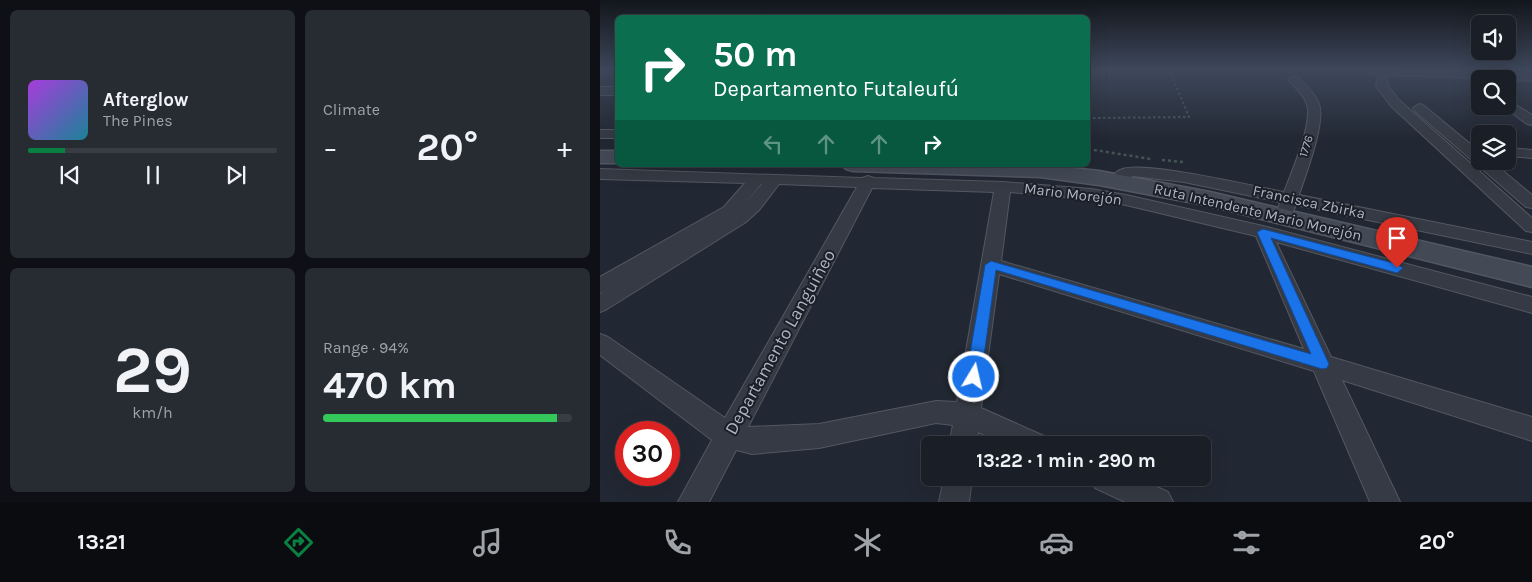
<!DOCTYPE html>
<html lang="en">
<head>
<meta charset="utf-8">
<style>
  body { margin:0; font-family:Karla,sans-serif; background:#272b32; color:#f1f3f6; height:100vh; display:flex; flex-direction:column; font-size:19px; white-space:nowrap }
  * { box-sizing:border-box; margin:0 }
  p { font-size:16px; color:#9fa2a7 }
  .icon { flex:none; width:28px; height:28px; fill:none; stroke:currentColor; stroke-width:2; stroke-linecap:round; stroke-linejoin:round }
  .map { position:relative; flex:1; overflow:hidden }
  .side { display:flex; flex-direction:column; gap:10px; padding:10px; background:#0e1015; width:600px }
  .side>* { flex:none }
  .guide { position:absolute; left:15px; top:15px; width:475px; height:152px; border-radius:8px; box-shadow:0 5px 20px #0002,0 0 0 1px #383c43; background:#0b6e4f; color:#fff; overflow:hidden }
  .tools { position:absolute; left:871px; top:15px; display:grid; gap:10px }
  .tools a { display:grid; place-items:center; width:45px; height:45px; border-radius:8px; background:#1a1e26; box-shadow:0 5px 20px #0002,0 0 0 1px #383c43; font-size:25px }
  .speed { position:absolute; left:15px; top:421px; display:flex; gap:10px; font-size:25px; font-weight:700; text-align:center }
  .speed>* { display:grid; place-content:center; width:65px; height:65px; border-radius:50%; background:#1a1e26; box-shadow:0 5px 20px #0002,0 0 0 1px #383c43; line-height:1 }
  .speed .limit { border:8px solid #d22; background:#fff; color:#111 }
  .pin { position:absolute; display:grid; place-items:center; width:42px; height:42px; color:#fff; margin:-51px -21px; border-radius:50% 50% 50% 0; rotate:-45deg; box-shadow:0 0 5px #0007 }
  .pin .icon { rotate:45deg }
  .me { position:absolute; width:55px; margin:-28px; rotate:9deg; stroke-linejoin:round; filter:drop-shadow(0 0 4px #0008) }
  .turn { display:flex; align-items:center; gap:18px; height:105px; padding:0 15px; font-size:22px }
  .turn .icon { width:65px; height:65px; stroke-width:2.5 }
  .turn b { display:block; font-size:35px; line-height:42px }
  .lanes { display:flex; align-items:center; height:48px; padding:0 15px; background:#0003; justify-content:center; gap:25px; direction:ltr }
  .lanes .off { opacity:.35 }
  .big { font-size:38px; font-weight:700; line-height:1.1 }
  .side .card { flex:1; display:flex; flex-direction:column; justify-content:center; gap:8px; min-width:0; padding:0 18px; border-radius:8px; background:#272b32 }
  .side .dial { align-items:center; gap:0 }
  .dial b { font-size:65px; line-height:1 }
  .song { display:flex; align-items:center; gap:15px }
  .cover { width:60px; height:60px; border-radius:8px; background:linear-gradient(135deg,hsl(280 70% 55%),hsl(190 70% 35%)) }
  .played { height:5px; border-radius:2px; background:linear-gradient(90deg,#0b8043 15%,#383c43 15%) }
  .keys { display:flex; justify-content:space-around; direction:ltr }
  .heat { display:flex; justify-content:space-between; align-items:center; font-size:28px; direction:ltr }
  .charge { height:8px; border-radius:4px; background:linear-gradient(90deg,#34c759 94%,#383c43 0) }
  .side .tiles { flex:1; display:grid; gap:10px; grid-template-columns:repeat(2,1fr) }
  .trip { position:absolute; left:321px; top:436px; width:290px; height:50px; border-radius:8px; background:#1a1e26; box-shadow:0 5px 20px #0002,0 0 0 1px #383c43; font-weight:700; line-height:50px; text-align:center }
  .tabs { display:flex; height:80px; justify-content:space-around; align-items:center; background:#0a0c0f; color:#9fa2a7 }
  .tabs .icon { width:35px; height:35px }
  .tabs .active { color:#0b8043 }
  .tabs b { font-size:22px; color:#f1f3f6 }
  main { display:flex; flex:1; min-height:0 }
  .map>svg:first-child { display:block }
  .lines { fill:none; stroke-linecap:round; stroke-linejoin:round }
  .minor-casing { stroke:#525862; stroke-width:2 }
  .secondary-casing { stroke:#525862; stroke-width:3 }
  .path-far1 { stroke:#455356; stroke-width:2; stroke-dasharray:2.5 2.5; stroke-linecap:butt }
  .path { stroke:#455356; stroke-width:2.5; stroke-dasharray:3 3; stroke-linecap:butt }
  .minor { fill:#353a44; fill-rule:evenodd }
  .secondary { fill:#434a56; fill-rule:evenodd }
  .route { fill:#1a73e8; stroke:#114b97 }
  .labels { text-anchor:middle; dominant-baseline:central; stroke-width:4; stroke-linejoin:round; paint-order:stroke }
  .far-street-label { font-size:12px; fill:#afb5c1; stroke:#1a1f28 }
  .street-label { font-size:15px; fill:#afb5c1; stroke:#1a1f28 }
  .near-street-label { font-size:18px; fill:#afb5c1; stroke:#1a1f28 }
</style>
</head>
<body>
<main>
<section class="side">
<div class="tiles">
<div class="card">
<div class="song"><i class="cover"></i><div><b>Afterglow</b><p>The Pines</p></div></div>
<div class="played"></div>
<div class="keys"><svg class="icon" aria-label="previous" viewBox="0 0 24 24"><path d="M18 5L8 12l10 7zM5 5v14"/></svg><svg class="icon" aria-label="pause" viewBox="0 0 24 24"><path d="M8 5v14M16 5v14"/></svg><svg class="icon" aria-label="next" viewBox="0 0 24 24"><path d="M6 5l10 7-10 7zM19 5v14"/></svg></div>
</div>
<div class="card"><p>Climate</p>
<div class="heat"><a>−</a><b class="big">20°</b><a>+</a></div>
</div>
<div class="card dial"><b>29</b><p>km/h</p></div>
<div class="card"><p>Range · 94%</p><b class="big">470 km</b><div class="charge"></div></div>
</div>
</section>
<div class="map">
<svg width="932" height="502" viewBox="0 0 932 502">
  <rect width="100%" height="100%" fill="#222833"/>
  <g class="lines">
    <g class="minor-casing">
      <path id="minor" d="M770,69L932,75V81L908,80V79L786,75L788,86L799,100L932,218V232L926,231L791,106L776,86L778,75L770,73L768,71Z
        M694,76L698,77C706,85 715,94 719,104C726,123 705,176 699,195L932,242V254L696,205L692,213H680L678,209L680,202L584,182L533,176C524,179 523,187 511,184L509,181C512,177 516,172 520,170C539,159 656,187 684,192C691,174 713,123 707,105C704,94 694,87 688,79Z
        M0,87H18V95H0Z
        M908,100L932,115V125L927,124L904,107L908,106Z
        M819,104L823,105L880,152V161H891L932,195V208L926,207L815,111L813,108Z
        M0,130H18V138H0Z
        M908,148L932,150V158L908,156Z
        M0,169L262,178L268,176L274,178L403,182L491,189L526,195L663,226L932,297V313L676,242L731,357L932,417V441L742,380L800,502H770L714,371L399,274L381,408L444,436L448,445H406L378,432L377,445H349L353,425L336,423L219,448L152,454L136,450L109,502H78L112,440L0,355V334L8,337L125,418L257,187L179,184L160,209L146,222L7,309L0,312V294L3,292L0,293V277L124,207L145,183L0,179ZM161,184H162L143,206ZM272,188L394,192L357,402L336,401L219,424L148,427ZM410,192L491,199L526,205L656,236L704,349L401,261Z
        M344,478H372L369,502H339Z
        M491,478H537L568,492L573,502H525L495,488Z"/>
    </g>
    <g class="secondary-casing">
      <path id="secondary" d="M0,151H18V163H0Z
        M242,165H444L499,171L610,192L932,267V287L610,206L499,185L440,177L253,171L246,169Z"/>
    </g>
    <path class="path-far1" d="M488,74L571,73
      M488,118L589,117L569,69"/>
    <path class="path" d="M488,149L551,159
      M562,160L583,162V165"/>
    <use href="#minor" class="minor"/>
    <use href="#secondary" class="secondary"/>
  </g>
  <linearGradient id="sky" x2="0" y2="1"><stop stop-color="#13161c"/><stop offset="0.5" stop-color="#3e485b"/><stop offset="1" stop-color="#3e485b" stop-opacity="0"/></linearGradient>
  <rect width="932" height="139" fill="url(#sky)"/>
  <path class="route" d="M663,229L797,264L803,268L797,273L671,238L729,364L727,368L722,369L396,270L381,377L379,381L374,383L368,381L366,377L385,265L391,261L711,354L657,232Z"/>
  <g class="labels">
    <g class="far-street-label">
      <text transform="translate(706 146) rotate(-73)">1776</text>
    </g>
    <g class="street-label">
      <text transform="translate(473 194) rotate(7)">Mario Morejón</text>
      <text transform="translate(709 202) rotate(12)">Francisca Zbirka</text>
      <text transform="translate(658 212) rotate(13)">Ruta Intendente Mario Morejón</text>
    </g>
    <g class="near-street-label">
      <text transform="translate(180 342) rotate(-61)">Departamento Languiñeo</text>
    </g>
  </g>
</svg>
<div class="tools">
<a><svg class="icon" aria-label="sound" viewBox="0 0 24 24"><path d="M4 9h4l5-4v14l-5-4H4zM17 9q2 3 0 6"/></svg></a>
<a><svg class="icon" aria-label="search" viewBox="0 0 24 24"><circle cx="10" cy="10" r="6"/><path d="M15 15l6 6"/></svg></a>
<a><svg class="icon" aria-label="layers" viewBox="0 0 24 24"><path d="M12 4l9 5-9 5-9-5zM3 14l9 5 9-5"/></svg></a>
</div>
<div class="speed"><div class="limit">30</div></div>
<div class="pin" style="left:797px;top:268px;background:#d93025"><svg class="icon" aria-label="arrive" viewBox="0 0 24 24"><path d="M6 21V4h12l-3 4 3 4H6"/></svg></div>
<svg class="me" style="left:374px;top:377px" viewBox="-20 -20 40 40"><circle r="17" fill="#1a73e8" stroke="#fff" stroke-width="3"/><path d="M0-11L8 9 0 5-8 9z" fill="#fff"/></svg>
<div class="trip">13:22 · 1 min · 290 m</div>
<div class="guide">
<div class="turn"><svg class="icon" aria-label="right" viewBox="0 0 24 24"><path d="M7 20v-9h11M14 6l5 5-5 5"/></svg><div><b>50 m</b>Departamento Futaleufú</div></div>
<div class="lanes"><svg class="icon off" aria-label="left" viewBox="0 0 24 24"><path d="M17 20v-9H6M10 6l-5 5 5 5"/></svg><svg class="icon off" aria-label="ahead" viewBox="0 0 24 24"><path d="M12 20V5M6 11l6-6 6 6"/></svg><svg class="icon off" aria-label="ahead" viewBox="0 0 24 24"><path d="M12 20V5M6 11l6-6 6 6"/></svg><svg class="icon" aria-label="right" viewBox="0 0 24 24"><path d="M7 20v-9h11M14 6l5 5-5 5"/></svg></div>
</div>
</div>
</main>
<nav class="tabs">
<b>13:21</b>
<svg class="icon active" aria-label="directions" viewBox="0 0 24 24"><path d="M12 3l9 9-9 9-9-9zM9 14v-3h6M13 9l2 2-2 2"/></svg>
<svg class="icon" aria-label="music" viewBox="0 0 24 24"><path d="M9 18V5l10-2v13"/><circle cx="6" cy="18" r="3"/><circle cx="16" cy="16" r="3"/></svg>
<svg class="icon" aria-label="phone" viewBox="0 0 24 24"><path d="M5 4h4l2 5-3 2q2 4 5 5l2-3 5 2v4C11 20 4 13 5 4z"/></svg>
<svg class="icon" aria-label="climate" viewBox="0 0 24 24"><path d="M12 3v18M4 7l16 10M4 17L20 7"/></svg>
<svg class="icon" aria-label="car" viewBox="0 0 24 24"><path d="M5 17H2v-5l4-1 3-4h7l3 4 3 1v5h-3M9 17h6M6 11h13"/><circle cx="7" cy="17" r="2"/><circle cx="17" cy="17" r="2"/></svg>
<svg class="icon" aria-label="filters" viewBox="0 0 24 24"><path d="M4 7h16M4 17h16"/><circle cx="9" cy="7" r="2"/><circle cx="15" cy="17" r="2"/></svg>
<b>20°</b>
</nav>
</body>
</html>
